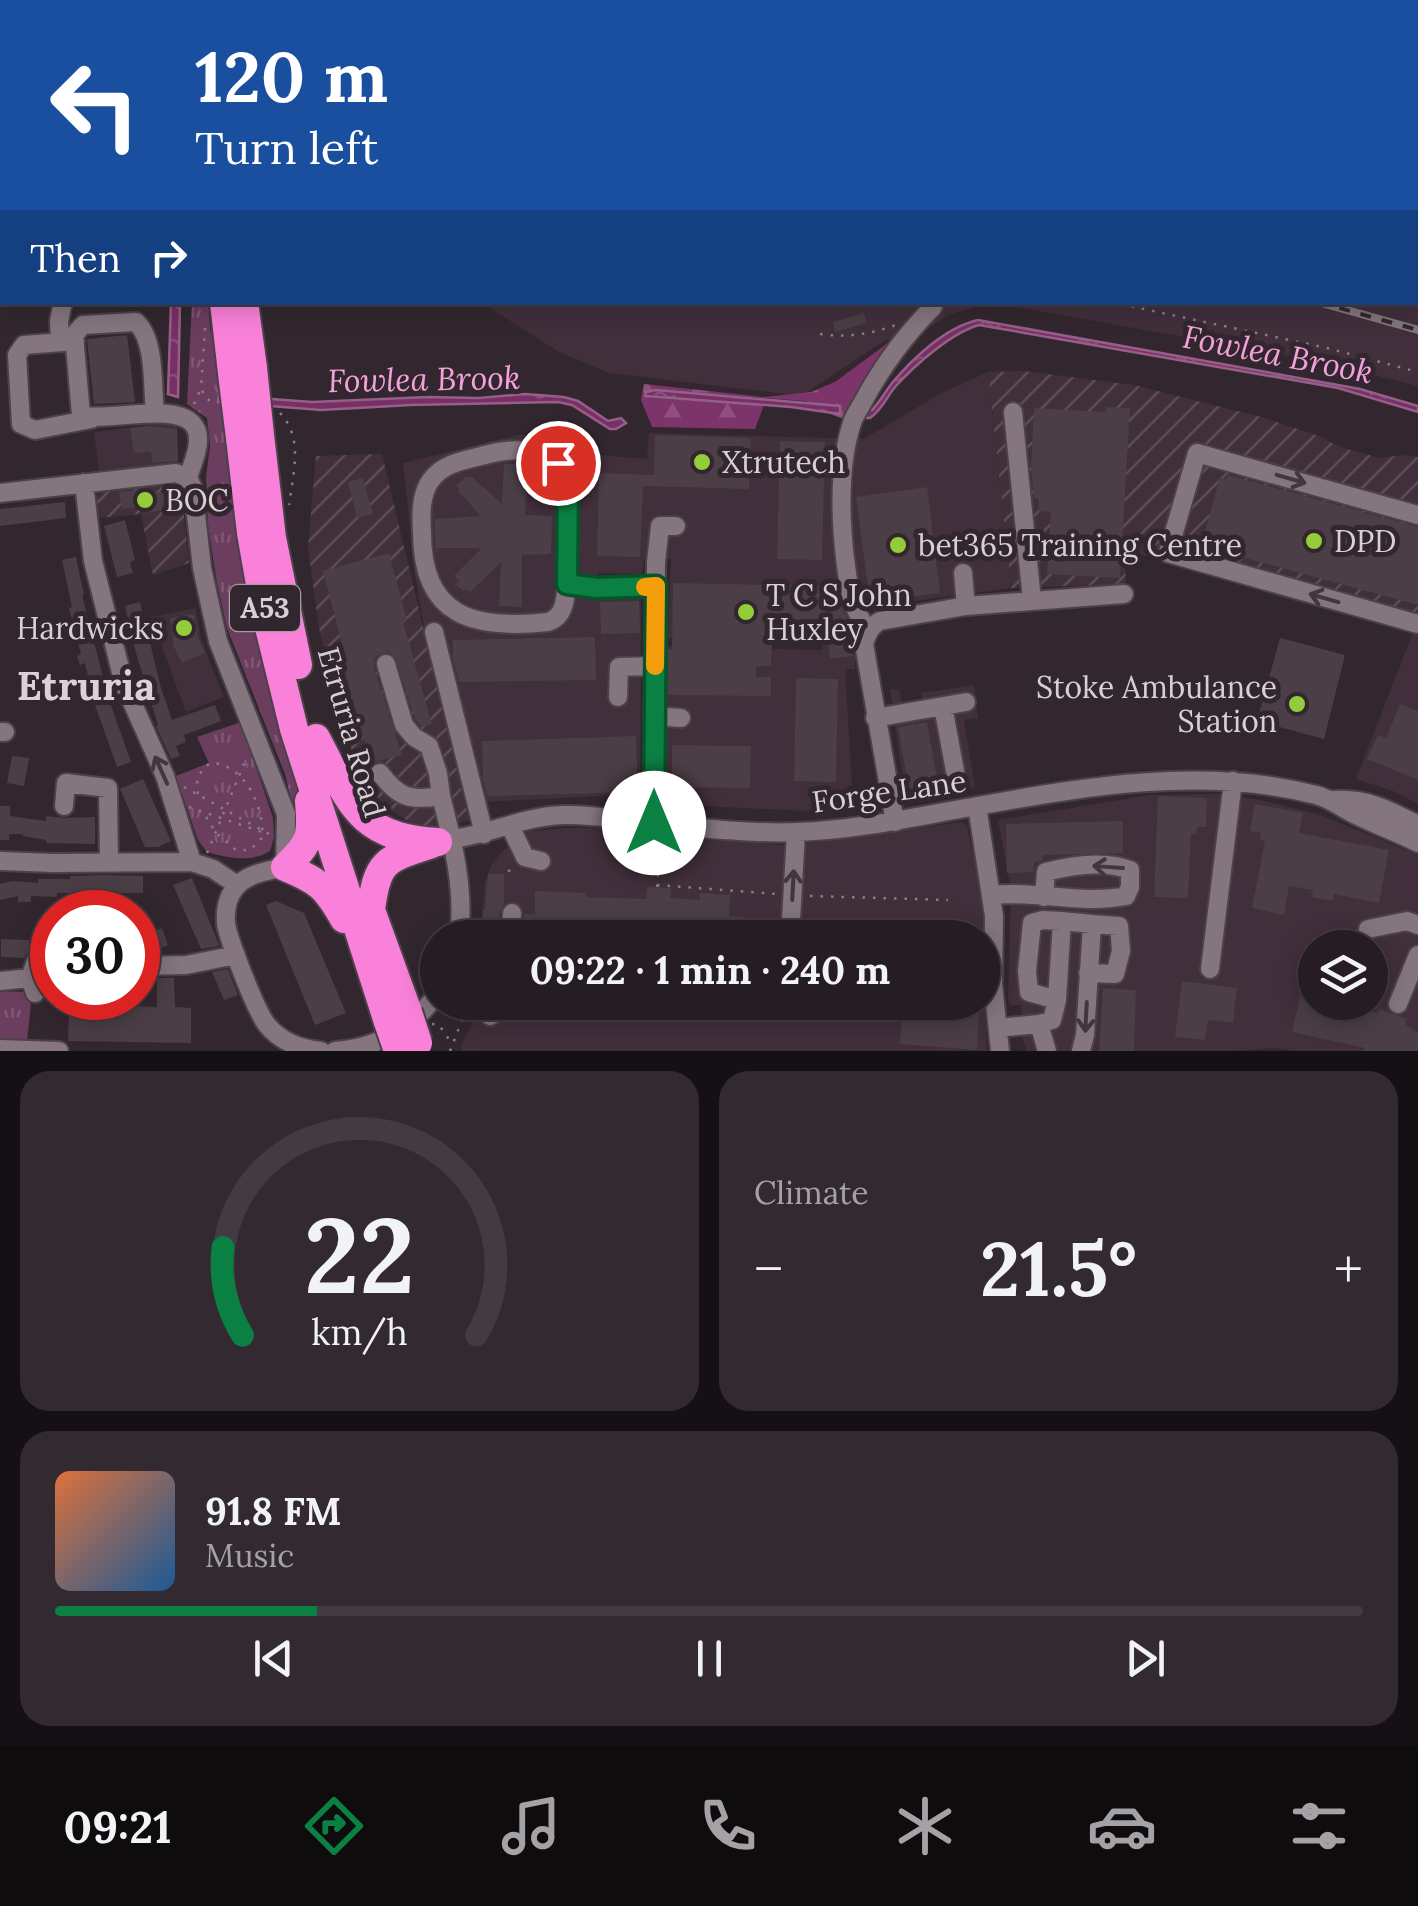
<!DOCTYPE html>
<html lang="en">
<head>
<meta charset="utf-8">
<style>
  body { margin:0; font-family:Lora,serif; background:#322a30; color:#f1f3f6; height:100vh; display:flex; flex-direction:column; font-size:38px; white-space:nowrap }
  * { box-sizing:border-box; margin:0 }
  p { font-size:32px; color:#a4a2a6 }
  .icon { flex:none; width:55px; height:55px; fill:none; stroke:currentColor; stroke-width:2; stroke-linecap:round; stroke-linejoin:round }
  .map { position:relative; height:1051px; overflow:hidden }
  .sheet { display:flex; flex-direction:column; gap:20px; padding:20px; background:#151013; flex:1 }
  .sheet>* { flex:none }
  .top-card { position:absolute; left:0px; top:0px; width:1420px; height:305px; box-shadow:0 5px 25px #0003,0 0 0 2px #423b41; background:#1a4fa0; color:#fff; overflow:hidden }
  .buttons { position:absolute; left:1298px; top:930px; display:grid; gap:20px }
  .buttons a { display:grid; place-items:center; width:90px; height:90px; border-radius:50%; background:#261d23; box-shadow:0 5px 25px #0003,0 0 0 2px #423b41; font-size:50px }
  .speed { position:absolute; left:30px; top:890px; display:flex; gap:20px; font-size:50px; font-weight:700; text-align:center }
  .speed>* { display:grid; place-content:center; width:130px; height:130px; border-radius:50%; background:#261d23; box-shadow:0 5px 25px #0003,0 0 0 2px #423b41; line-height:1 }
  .speed .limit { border:15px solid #d22; background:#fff; color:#111 }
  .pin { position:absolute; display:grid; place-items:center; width:85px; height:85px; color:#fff; margin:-42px; border:5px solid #fff; border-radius:50%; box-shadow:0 2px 10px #0007 }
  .me { position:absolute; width:110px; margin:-55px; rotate:0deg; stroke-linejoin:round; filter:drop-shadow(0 0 8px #0008) }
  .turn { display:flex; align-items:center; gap:35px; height:210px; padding:0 30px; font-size:45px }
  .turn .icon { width:130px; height:130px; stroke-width:2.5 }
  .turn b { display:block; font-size:70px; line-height:85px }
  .then { display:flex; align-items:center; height:95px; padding:0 30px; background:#0003; gap:20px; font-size:38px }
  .big { font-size:75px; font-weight:700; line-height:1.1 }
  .sheet .tile { flex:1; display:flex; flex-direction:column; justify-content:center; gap:15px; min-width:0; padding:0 35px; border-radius:30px; background:#322a30 }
  .sheet .dial { align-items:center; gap:0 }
  .dial svg { height:260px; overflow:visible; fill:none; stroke:#423b41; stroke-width:7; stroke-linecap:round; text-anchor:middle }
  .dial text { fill:#f1f3f6; stroke:none }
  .song { display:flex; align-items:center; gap:30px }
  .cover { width:120px; height:120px; border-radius:15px; background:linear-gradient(135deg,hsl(20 70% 55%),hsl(210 70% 35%)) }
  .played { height:10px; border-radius:5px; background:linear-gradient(90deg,#0b8043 20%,#423b41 20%) }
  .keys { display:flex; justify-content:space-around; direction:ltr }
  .heat { display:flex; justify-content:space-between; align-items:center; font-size:55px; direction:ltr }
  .sheet .tiles { flex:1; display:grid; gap:20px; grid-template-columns:1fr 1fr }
  .tile:last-child { grid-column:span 2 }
  .trip { position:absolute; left:420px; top:920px; width:580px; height:100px; border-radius:50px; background:#261d23; box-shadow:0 5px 25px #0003,0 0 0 2px #423b41; font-weight:700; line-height:100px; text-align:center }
  .tabs { display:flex; height:160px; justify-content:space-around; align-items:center; background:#0f0c0e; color:#a4a2a6 }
  .tabs .icon { width:70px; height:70px }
  .tabs .current { color:#0b8043 }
  .tabs b { font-size:45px; color:#f1f3f6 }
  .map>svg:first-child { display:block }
  .built { fill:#412f3b; fill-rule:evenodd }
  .industrial { fill:url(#industrial-furrows) }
  .forest { fill:url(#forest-firs) }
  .park { fill:url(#park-tufts) }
  .water { fill:url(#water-ripples); stroke:#955f87; stroke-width:2.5 }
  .building { fill:#4b3e46 }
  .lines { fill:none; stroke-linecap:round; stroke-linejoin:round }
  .minor-casing { stroke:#4b4248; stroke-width:22 }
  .highway-casing { stroke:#4b4248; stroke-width:32 }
  .path { stroke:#887f85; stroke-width:2.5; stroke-dasharray:2.5 8; stroke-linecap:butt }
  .minor { stroke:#84757f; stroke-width:18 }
  .highway { stroke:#fa81d9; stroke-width:28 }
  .rail-casing { stroke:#7f757b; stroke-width:8 }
  .rail { stroke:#33272f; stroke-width:4; stroke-dasharray:11; stroke-linecap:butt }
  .highway-bridge-casing { stroke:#4b4248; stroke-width:32; stroke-linecap:butt }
  .highway-bridge { stroke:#fa81d9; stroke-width:28 }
  .oneway { stroke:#43373f }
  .route-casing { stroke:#07532c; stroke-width:25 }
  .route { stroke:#0b8043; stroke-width:18 }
  .slow { stroke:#f59e0b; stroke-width:18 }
  .poi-dot { fill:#94cc3c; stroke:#33272f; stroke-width:4 }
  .labels { text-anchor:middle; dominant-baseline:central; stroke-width:10; stroke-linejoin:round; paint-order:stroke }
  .shield { fill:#33272f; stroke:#a69da3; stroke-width:2.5 }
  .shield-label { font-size:28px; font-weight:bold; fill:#d8d0d5 }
  .poi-label { font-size:30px; fill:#d8d0d5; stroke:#33272f; text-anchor:start }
  .street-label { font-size:30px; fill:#d8d0d5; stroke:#33272f }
  .water-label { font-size:32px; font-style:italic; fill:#f4a1db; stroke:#33272f }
  .district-label { font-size:40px; font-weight:bold; fill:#dfcfd9; stroke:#33272f }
</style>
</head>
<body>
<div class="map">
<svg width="1418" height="1051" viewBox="0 0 1418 1051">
  <defs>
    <pattern id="industrial-furrows" width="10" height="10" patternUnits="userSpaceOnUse" patternTransform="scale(2.5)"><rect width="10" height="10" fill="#412f3b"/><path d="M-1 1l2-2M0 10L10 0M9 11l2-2" fill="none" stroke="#5c4c56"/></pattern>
    <pattern id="forest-firs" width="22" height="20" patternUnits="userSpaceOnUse" patternTransform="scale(2.5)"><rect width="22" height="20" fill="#7d346a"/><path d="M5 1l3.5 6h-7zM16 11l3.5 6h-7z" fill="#8f507e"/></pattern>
    <pattern id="park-tufts" width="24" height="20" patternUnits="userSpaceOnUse" patternTransform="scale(2.5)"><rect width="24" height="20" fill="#6b3d5e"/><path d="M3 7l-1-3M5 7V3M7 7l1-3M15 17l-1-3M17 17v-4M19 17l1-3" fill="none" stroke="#7f5874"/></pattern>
    <pattern id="water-ripples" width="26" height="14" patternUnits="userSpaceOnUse" patternTransform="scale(2.5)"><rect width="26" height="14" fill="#782f65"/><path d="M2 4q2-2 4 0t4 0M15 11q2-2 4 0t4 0" fill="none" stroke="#8a4c7a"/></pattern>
  </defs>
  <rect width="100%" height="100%" fill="#33272f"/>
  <path class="built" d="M1418,280V386L1314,360L993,303L1418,302Z
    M482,303H987L949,315L929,328L910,348L896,338L884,341L801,396L609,373L559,352Z
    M988,372L1011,588L869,607L856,626L855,669H845L852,785L808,811L663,804L666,646L822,650L823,641L668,638L671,559H644L642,574L598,573L597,599L641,598L640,794L483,802L442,633L425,632L415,575L403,463L522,434L599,455L647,459L649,433L864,439L941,393Z
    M177,422L178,465L99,471L94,432Z
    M196,608L201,639L224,697L186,712L151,617Z
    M1413,632L1418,634V804L1393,791L1356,779Z
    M974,685L978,718L964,720L975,788L914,799L905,793L890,689L899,690L902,702L922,700V693Z
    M1216,794L1260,800L1318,814L1418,855V1051H1297L1272,1048L1238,1051H1027L1023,1039L1021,1005H1010L1008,998L1011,890L998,820L1150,795ZM1315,948H1370V1002H1315Z
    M961,822L967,826L980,886L984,935L983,977L987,1051H462L461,1046L476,1015L477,1003L982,1002V938L480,937L485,882L492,864L501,853L528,831L567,828H603L784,845L804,844Z"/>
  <path class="industrial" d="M325,0H918L944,2H325Z
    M1024,371L1134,385L1261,417L1319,436L1340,447L1365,454L1380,458L1404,455L1418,457V634L1127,550L1125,584L1011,588L988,372Z
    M382,454L469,820L435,829L417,827L374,800L361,775L340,719L319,628L308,548L316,456Z
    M174,482L181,488L189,563L153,575L141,514L99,518L95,498L101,491Z"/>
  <path class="forest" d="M915,323C888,353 860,381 846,420L823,411L839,414L805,401L656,390L649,398L764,405L755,429L652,427L641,400L644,384L764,397L811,392L835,382Z"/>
  <path class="park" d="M192,303H208L210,329L220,357L303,794L295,839L291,825V799L285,774L227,628L217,583L208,525L206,478L210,445L207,418L187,404Z
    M241,722L273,818L274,837L270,851C250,863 229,858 207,852L198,840L176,776L209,763L197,737Z
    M0,991L24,992L31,1002L27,1042H0Z"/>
  <path class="water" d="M171,303H180L178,397L168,394Z
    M978,320L1360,389L1418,406V412L1338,388L979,325C951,333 915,365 895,387C886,398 882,410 870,418H866L868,409L872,410C880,402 885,392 892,383C913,358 946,327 978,320Z
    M656,390L840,406V414L791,407L645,396L646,392Z
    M525,394L564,397L578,401L608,421L621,418L626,423L616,429H610L572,405L558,402L411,405L321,410L218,402L219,395L312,402L429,397L479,398Z"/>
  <path class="building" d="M864,313L866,323L835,332L833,322Z
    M127,335L135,402L94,404L87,339Z
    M1106,407L1130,408L1120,578L1047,574L1051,512L1038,511L1039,499L1034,498L1031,467L1034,408L1106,412Z
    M150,426L177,429L178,461L152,463L151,452L134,453L130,428Z
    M655,435L751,438L749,489L643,486L640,557L597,556L599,473L654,475Z
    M780,441L825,442L822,560L777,559Z
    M504,464H527L525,515L552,516L551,554L522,555V607L499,606L501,562L470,592L467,589L463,591L455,584L459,581L454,576L482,548H437L436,556L434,511L435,519L481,516L458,491L459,488L456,485L466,477H472L502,504Z
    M1228,475L1418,527V605L1208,548L1212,534L1205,532L1220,477L1226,479Z
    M363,478L373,514L357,518L348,482Z
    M927,487L940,593L870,602L856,497Z
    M144,489V495L168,491L171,509L145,513L144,506L122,509L119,492Z
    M65,502L66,518L0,526V509Z
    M125,520L135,560L130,562L133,573L117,577L104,526Z
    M389,553L407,621L403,622L432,724L422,727L415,719L395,656L388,652L378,655L374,660V668L402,755L370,763L341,656L345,655L323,571Z
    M76,557L84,595H82L108,697L131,762L117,767L94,702L85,663L80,665L77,656L81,654L69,608L72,607L62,560Z
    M673,583L821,586L820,608L841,605L849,623L853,656L830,659L828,641L772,640L771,665L756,667V677H771V696L667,695L668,649H672Z
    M639,601L640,633L601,634L600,602Z
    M140,602L161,688L172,720L215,705L221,721L184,735L186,742L176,746L180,756L171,759L156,726L158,725L136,653L125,606Z
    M194,614L198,638L205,653L182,663L174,647L170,618Z
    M595,637L596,680L459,682L453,658V640Z
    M1280,638L1345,655L1324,739L1257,721Z
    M796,678L838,679L836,782L794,781Z
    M1400,704L1418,711V780L1367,759L1378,735L1386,738Z
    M927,722L938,785L909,790L898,727Z
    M636,736L638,792L488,796L483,780L482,741Z
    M672,745L751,746L750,788L672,787Z
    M12,756L29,758L24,786L7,783Z
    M143,779L171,841L158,847H145L121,791L120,789Z
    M1158,796L1207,798L1206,827H1197L1196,834H1191L1188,898L1154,897Z
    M1255,804L1303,813L1299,833L1389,850L1379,903L1334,894L1333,901L1311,897L1313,890L1289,886L1284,915L1252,908L1265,841L1260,840L1261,833L1250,831Z
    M0,806H10V816L46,821V816L64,818L95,817V844L46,843V840L23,836V834H9V840H0Z
    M1123,821V853L1043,855V860L1035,862L1033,872L1007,873L1006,824Z
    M488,874H504V904L500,912L498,938H483V910H485Z
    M101,875L143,876V893H57V897L31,896V902H18V896L0,900V884L12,881L38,883V879H70V876Z
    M192,878L217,940L219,946L201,949L173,885Z
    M647,887L671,888L670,898L700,900V893L730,895L729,916L745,917L744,938H524V914H535V891L586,893V897L646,899Z
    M276,901L304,913L346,1013L315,1025L266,905Z
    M149,927L151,932L162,928L168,945L158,949L156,944L138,948V932Z
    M1,939L29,940V951L24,958L1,957Z
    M228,969L238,995L224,1000L212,972Z
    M157,978H174L175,1007L191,1008V1043L68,1041L69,1006H108V998H125V1006L157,1007Z
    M1182,981L1237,988L1233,1023L1208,1020L1205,1040L1175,1037Z
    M1103,988L1136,990L1134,1051H1099Z
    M1300,997L1315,1000V1002H1328L1378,1013L1379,1009L1407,1019L1405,1024L1418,1033V1051H1364L1365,1048L1292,1032Z
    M903,1009L979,1013L977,1050L900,1044Z"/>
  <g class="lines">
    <g class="minor-casing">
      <path id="minor" d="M0,27H2
        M0,47L2,59
        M75,341L24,345L17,355L21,424L35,430L91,419
        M60,342L59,321L63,302
        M1013,412L1032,600
        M155,413C152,387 156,340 136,322L83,325L74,335L81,415C108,424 200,393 198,441C198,453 191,467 188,478
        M188,478L193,488L202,568L218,641L286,814L285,867C268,871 248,873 236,887C227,897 225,911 226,924C229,941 256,1011 267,1025C281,1042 300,1049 321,1051
        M84,483L93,561L124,684L165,776L192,862
        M0,493L176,473L188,478
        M1418,515L1197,453L1168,553L1418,624
        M963,573L966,606
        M567,584C568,559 569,533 569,507C569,500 570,491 569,484C562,446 513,447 485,455C465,460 443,463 431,480C420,495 421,515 422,533C422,617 474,630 548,622C565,617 565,599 567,584L597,587H656
        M869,630C851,611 848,583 845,558C840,514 838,463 853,420C856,413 861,406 864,400C883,365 905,335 933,307
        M434,632L484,834
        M386,664L404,725L414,737L429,746L438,773L441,796
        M618,697L619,667L655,666
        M943,706L955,771
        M654,716L681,718
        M875,718L966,702
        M0,732H5
        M380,773C399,798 410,801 441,796C453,843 465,889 459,938
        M1334,800C1367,798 1389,810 1418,825
        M64,806L66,783L108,788L109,862
        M977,806L994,916L993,984L1000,1051
        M895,822L864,644C867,633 871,626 880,621L966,606L1124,594
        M654,823L656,562L660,526H676
        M510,826L525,857L541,861
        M453,839C490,834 525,816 563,815C594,814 623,820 654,823C700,828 752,834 798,832C859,830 918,816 977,806C1089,786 1204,766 1316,795C1332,799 1341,808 1356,815C1376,825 1398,833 1418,843
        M0,861L53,863L192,862L213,869L237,885
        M992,895C1036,890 1081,905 1126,896L1130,887V870C1104,860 1072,865 1046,872L1044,897
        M1368,929L1407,921L1418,925
        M511,938L512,913
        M790,938L796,832
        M138,966L186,965L236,955
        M1210,969L1233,781
        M1088,973L1115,974L1121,951L1119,926L1092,924
        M0,981L30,978
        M35,993L30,978L36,961
        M1057,1000L1029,992L1027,971L1032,923L1043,920L1062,921
        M1398,1004L1418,955
        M490,1016L513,1002
        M1039,1024L1047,1051
        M998,1028L1039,1024L1052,1020L1057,1000L1062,921L1092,924L1085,1035L1081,1051
        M0,1049L59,1051
        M335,1051C378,1048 413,1027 438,993"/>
    </g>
    <g class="highway-casing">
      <path id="highway" d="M136,0L154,2
        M1080,0L1091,2
        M1170,0L1181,2
        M10,2L26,0
        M265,2L269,0
        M224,302L232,373
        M244,302L253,368
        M260,435L272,538L298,665
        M240,438L251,533L264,607L294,729L388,1022
        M316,738C350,801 356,838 438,842
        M309,801C312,836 311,843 285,867C319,881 326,887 344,919
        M371,910C377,860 386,859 432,844
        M372,913L408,1012"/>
    </g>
    <path class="path" d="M189,0L198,2
      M1111,302L1327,348L1418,372
      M205,328L201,388L205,397L214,404
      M820,334C847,338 870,334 896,325
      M194,404L201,388
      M280,413C304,438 293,473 289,505
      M184,787L269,834
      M198,794C195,780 199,772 210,763C244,763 265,807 262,838L250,850H236L216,833L203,812
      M189,807L262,832
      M207,853L246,759
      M509,872L510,863
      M657,885L777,894
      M657,887L661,838
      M810,896L948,900
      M534,1002L762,1010L896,1007L905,1002
      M432,1024L439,1025L450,1041
      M450,1051L469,1002"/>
    <use href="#minor" class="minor"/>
    <use href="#highway" class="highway"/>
    <g class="rail-casing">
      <path id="rail" d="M0,238H2
        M0,262H2
        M1318,302L1418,330"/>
    </g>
    <use href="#rail" class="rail"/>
    <g class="highway-bridge-casing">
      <path id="highway-bridge" d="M253,368L260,435
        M232,373L240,438
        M408,1012L418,1043
        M388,1022L398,1051"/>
    </g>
    <use href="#highway-bridge" class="highway-bridge"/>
  </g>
  <defs><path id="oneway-shaft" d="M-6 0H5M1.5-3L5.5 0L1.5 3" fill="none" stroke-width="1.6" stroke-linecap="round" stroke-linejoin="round" transform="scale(2.5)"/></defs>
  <g class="oneway">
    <use href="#oneway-shaft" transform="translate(1291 479) rotate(16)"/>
    <use href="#oneway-shaft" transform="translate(1324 598) rotate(-164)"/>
    <use href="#oneway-shaft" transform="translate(161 770) rotate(-114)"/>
    <use href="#oneway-shaft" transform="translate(1108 867) rotate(-176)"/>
    <use href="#oneway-shaft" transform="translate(793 885) rotate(-87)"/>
    <use href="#oneway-shaft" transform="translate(1086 1017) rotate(93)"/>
  </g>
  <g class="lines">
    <g class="route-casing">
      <path id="route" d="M558,463L568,481L567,584L597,588L656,586L654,823"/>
    </g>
    <use href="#route" class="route"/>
    <path class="slow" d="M645,587L656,586L655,666"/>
  </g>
  <g class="poi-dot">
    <circle cx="702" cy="462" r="10"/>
    <circle cx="145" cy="500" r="10"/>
    <circle cx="1314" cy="541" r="10"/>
    <circle cx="898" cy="545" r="10"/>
    <circle cx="746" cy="612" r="10"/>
    <circle cx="184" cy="628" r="10"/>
    <circle cx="1297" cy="704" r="10"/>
  </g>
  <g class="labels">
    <rect class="shield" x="230" y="585" width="70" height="46" rx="8"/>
    <g class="shield-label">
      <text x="265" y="608">A53</text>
    </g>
    <g class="poi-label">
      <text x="722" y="462">Xtrutech</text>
      <text x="165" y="500">BOC</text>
      <text x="1334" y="541">DPD</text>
      <text x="918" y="545">bet365 Training Centre</text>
      <text x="766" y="595">T C S John<tspan x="766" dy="34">Huxley</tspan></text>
      <text x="164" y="628" text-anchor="end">Hardwicks</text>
      <text x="1277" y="687" text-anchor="end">Stoke Ambulance<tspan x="1277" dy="34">Station</tspan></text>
    </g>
    <g class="street-label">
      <text transform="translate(352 732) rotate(74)">Etruria Road</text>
      <text transform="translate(889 791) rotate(-8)">Forge Lane</text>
    </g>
    <g class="water-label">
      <text transform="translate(1278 354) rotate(11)">Fowlea Brook</text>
      <text transform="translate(424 379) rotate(-1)">Fowlea Brook</text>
    </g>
    <g class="district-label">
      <text x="86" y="685">Etruria</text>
    </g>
  </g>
</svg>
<div class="buttons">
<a><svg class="icon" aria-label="layers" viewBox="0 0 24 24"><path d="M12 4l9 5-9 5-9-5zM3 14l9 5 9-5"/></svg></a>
</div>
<div class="speed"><div class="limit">30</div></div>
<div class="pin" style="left:558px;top:463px;background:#d93025"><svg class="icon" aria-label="arrive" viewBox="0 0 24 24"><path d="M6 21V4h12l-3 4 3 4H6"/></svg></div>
<svg class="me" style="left:654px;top:823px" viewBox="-20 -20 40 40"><circle r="19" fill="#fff"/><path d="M0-13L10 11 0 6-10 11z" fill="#0b8043"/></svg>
<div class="trip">09:22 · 1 min · 240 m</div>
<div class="top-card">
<div class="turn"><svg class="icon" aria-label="left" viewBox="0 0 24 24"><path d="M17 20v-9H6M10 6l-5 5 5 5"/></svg><div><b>120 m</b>Turn left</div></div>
<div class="then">Then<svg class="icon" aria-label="right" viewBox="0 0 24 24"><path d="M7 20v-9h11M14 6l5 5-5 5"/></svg></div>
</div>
</div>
<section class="sheet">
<div class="tiles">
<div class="tile dial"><svg viewBox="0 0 100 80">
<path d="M14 69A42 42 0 1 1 86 69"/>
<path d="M14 69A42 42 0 0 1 8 42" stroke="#0b8043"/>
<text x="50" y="56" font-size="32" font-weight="700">22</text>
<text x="50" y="72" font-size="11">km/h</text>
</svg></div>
<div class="tile"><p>Climate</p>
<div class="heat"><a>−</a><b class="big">21.5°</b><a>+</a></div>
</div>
<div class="tile">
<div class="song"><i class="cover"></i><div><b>91.8 FM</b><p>Music</p></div></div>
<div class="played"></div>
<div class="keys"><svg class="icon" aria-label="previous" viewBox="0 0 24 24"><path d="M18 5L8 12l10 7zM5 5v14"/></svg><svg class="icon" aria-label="pause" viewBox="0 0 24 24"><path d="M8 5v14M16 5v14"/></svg><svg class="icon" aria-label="next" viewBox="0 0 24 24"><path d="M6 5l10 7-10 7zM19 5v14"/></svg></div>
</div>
</div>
</section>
<nav class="tabs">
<b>09:21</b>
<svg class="icon current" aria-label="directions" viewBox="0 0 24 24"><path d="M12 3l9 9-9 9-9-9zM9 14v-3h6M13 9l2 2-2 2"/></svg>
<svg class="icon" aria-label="music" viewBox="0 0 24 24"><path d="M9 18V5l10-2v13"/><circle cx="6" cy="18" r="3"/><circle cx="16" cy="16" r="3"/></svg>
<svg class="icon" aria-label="phone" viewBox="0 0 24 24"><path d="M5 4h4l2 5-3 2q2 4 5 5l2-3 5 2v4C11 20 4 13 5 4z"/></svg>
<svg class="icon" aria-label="climate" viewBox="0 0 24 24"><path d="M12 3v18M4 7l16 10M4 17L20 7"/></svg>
<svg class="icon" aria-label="car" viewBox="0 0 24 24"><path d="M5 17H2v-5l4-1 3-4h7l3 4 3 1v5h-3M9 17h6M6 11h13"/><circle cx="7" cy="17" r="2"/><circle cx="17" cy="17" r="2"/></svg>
<svg class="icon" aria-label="filters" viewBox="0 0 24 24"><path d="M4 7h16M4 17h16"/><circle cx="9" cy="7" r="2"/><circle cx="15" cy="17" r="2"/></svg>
</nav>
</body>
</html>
